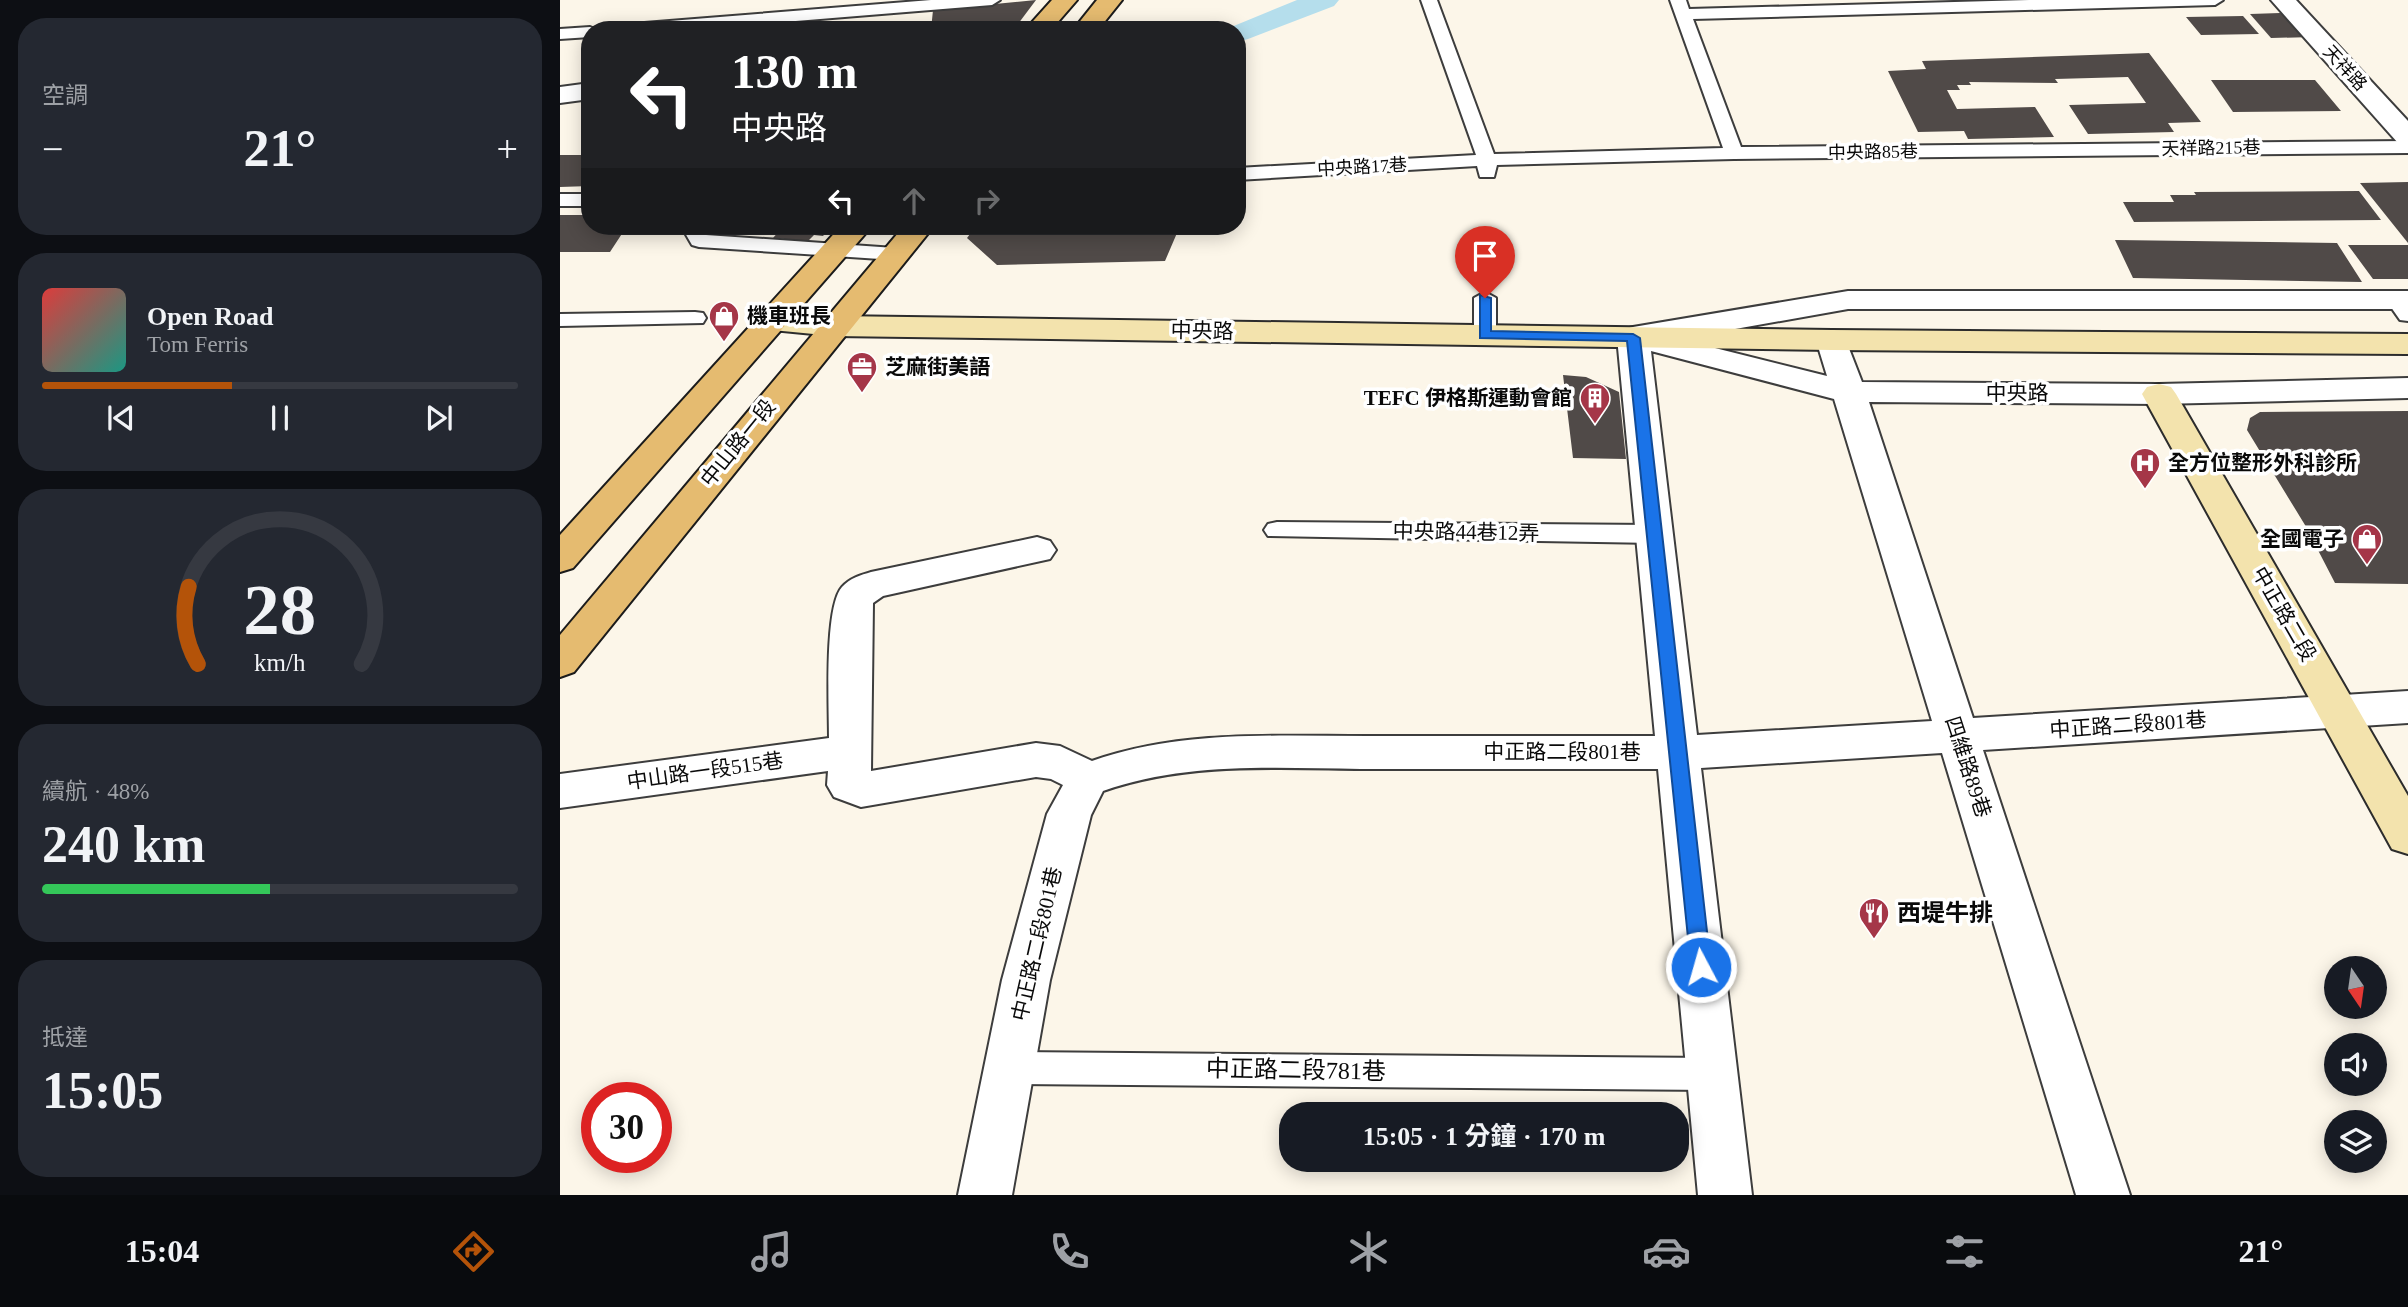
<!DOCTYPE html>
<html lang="zh-TW">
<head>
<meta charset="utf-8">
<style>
  body { margin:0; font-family:"Times New Roman","Noto Sans TC",serif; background:#242831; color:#f1f3f6; height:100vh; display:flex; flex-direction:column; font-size:26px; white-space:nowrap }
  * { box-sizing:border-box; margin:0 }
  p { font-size:23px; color:#9ea1a6 }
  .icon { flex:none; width:38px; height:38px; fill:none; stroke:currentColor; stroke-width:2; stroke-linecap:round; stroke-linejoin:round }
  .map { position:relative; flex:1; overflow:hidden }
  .sheet { display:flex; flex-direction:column; gap:18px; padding:18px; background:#0d0f14; width:560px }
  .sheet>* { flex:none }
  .top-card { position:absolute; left:21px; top:21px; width:665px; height:214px; border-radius:28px; box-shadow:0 4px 18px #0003; background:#202124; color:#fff; overflow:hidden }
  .needle { width:46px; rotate:167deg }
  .buttons { position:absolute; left:1764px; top:956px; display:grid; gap:14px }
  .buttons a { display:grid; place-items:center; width:63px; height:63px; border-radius:50%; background:#171b24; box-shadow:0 4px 18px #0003; font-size:35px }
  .speed { position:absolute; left:21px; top:1082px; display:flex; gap:14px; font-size:35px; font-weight:700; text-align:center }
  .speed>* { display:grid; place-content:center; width:91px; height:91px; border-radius:50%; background:#171b24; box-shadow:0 4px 18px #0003; line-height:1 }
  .speed .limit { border:10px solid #d22; background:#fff; color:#111 }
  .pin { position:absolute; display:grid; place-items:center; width:60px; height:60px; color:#fff; margin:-72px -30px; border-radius:50% 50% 50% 0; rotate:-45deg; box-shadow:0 0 7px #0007 }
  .pin .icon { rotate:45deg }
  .me { position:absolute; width:77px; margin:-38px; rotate:354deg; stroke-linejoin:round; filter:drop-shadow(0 0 5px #0008) }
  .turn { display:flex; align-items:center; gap:24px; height:147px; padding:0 35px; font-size:32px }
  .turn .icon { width:91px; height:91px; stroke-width:2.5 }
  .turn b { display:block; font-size:49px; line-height:60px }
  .lanes { display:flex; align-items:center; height:66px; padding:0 35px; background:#0003; justify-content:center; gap:35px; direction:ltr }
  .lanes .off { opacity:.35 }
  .big { font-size:52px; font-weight:700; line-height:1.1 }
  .sheet .tile { flex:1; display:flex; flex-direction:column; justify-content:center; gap:10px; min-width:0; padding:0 24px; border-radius:28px; background:#242831 }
  .sheet .dial { align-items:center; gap:0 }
  .dial svg { height:182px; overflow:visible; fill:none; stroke:#363941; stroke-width:7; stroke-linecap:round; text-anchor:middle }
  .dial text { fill:#f1f3f6; stroke:none }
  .song { display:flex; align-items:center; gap:21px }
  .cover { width:84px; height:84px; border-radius:10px; background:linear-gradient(135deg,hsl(0 70% 55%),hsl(170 70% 35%)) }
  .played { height:7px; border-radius:4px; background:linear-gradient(90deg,#b45309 40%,#363941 40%) }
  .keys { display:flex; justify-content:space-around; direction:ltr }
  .heat { display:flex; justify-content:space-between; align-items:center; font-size:38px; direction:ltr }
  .charge { height:10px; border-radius:5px; background:linear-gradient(90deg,#34c759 48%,#363941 0) }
  .trip { position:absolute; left:719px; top:1102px; width:410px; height:70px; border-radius:28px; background:#171b24; box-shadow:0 4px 18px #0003; font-weight:700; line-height:70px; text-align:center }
  .tabs { display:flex; height:112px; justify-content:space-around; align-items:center; background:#090b0e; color:#9ea1a6 }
  .tabs .icon { width:49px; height:49px }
  .tabs .selected { color:#b45309 }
  .tabs b { font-size:32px; color:#f1f3f6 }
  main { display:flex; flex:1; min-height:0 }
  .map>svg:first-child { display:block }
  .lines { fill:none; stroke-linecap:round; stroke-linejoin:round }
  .canal { fill:#b5deec; fill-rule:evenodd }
  .building { fill:#504a48 }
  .lane-casing { stroke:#3d3d3d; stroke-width:4 }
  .street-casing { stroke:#3d3d3d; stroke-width:4 }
  .secondary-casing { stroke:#2c2c2c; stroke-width:4 }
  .primary-casing { stroke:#1b1b1b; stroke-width:4 }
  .lane { fill:#fff; fill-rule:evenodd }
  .street { fill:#fff; fill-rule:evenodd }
  .secondary { fill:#f3e3ad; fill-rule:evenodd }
  .primary { fill:#e5bb70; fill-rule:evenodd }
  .route { fill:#1a73e8; stroke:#114b97; stroke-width:2 }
  .labels { text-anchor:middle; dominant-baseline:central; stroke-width:7; stroke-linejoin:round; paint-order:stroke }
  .far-street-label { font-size:18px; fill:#0a0a0a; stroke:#fff }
  .poi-label { font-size:21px; font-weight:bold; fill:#0a0a0a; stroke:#fff; text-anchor:start }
  .street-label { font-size:21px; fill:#0a0a0a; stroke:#fff }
  .near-poi-label { font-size:24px; font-weight:bold; fill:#0a0a0a; stroke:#fff; text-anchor:start }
  .near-street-label { font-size:24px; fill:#0a0a0a; stroke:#fff }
</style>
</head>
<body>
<main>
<section class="sheet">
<div class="tile"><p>空調</p>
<div class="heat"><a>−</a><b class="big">21°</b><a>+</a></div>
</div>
<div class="tile">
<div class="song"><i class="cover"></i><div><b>Open Road</b><p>Tom Ferris</p></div></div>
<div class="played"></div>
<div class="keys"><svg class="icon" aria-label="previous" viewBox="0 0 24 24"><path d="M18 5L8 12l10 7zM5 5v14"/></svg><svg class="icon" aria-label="pause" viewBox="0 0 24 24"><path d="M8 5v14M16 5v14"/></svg><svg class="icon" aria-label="next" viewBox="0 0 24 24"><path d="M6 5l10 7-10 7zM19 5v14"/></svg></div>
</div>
<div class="tile dial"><svg viewBox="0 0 100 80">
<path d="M14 69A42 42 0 1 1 86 69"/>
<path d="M14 69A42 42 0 0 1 10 35" stroke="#b45309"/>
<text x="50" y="56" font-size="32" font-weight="700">28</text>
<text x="50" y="72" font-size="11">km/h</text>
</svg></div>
<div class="tile"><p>續航 · 48%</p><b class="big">240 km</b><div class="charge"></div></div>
<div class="tile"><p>抵達</p><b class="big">15:05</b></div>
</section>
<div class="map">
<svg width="1848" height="1195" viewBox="0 0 1848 1195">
  <rect width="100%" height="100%" fill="#fcf6e9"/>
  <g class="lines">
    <path class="canal" d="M737,0H779L774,6L688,39L677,42V30H664Z"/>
  </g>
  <path class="building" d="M476,0L458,24L440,30H371L373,10Z
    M1720,13L1734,17L1753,37L1711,38L1690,14Z
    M1683,16L1699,34L1641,35L1626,17Z
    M1589,53L1641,122L1608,123L1614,132L1528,134L1509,105L1586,103L1568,77L1495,79L1498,83L1409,82L1411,85H1397L1400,90H1387L1397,109L1475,107L1494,137L1408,139L1404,131L1358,132L1328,71L1366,69L1362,61Z
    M1651,80H1755L1781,111L1673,112Z
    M0,155H30V186L0,187Z
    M1848,182V243L1800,183Z
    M1799,191L1821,220L1574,222L1563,202H1614L1610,195H1636L1634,192Z
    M0,215H30V226H67L50,252H0Z
    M189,226H272L263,236L254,235L248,241L213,238L220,230Z
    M416,226H620L605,261L437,265L407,238Z
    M1555,240L1777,243L1802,282L1573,278Z
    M1788,245H1848V279H1813Z
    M1003,375L1026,377L1059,392L1066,459L1013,458Z
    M1848,411V584L1775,583L1745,525L1687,430L1690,418L1700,412Z"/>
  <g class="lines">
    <g class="lane-casing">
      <path id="lane" d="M371,0H440L432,5L124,30H51L59,25Z
        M861,0H877L934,154L1163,148L1110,0H1126L1129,9L1469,0H1663L1655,5L1133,19L1181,147L1848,141V153L1174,159L937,165L934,177H920L917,166L677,180V168L916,155Z
        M30,27L37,30H30V37L0,39V29Z
        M0,194H30V206H0Z
        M121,226H141L146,235L335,248L345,254L335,260L139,247L132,245Z
        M925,292L936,298V335L925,342L914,335V298Z
        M1837,294L1848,300V321L1840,320L1826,300Z
        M135,312L143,313L146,318L143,323L0,326V314Z
        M717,522L1095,525L1104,528L1108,534L1104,540L1095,543L708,536L704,530L708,524Z
        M449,1052L1153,1058L1165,1063L1170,1074L1165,1085L1153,1090L449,1084L437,1079L432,1068L437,1057Z"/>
    </g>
    <g class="street-casing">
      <path id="street" d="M1711,0H1736L1848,121V145L1838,143Z
        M30,83V99L0,103V87Z
        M1288,291H1848V309H1288L1119,339L1267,376L1256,340L1261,333L1272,330L1283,333L1302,382L1599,384L1848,378V398L1599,404L1309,402L1413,718L1848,691V723L1423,750L1570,1195H1516L1382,753L1141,768L1192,1195H1138L1098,769C999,769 900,769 801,769C714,768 626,762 543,791L531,815L490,980L452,1195H398L442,980L487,814L503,785L491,779L476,777L301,807L274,797L267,785L268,771L0,808V774L269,738C269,707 264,607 282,587C290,578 301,575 311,572L477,537L490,541L496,550L490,559L323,596L313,603L311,771L476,743L500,746L532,761C621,730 713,736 806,736C903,736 999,736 1095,736L1057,337L1062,330L1073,327ZM1091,351L1274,399L1372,721L1137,735Z"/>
    </g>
    <g class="secondary-casing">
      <path id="secondary" d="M212,312L274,316L1272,330L1848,334V354L1272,350L274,336L201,329L196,322L201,315Z
        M1599,384L1611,387L1616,394L1848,796V854L1832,849L1582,394L1587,387Z"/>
    </g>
    <g class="primary-casing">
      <path id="primary" d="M492,0H517L491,30H465Z
        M537,0H562L538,30H513Z
        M281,226H312L13,568L0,572V535Z
        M344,226H374L14,672L0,677V635Z"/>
    </g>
    <use href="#lane" class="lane"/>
    <use href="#street" class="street"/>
    <use href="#secondary" class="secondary"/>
    <use href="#primary" class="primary"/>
  </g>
  <path class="route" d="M920,295L931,298V331L1073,334L1080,338L1151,967L1148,973L1141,975L1134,973L1131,967L1067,341L920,338Z"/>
  <defs>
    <g id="shop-pin" transform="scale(1.575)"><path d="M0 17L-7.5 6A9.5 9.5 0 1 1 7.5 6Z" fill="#a53648" stroke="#fff"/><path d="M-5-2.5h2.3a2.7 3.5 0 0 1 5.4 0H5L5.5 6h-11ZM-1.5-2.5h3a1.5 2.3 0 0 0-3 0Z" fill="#fff"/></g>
    <g id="office-pin" transform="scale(1.575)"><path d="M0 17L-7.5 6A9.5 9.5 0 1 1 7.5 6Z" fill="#a53648" stroke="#fff"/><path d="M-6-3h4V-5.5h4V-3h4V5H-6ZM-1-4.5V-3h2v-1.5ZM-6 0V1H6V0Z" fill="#fff"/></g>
    <g id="building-pin" transform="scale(1.575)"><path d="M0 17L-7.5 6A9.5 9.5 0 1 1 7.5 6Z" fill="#a53648" stroke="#fff"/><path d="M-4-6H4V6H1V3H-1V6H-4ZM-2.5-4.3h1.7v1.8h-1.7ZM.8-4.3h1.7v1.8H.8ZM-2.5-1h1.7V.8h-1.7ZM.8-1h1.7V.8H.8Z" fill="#fff"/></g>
    <g id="hospital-pin" transform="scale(1.575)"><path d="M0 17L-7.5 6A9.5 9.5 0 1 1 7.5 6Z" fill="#a53648" stroke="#fff"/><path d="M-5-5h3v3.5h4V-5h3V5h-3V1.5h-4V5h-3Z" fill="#fff"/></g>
    <g id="restaurant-pin" transform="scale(1.575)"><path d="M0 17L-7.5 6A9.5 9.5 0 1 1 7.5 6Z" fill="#a53648" stroke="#fff"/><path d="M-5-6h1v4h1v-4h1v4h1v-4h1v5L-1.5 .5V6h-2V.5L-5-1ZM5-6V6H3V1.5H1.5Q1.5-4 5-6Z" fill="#fff"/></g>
  </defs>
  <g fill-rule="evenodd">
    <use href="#shop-pin" x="164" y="316"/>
    <use href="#office-pin" x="302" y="367"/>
    <use href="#building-pin" x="1035" y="398"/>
    <use href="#hospital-pin" x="1585" y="463"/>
    <use href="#shop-pin" x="1807" y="539"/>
    <use href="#restaurant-pin" x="1314" y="913"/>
  </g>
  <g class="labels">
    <g class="far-street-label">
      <text transform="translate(1785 68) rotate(47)">天祥路</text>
      <text transform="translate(1651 148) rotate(-1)">天祥路215巷</text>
      <text transform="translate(1313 152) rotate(-1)">中央路85巷</text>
      <text transform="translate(802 167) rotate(-3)">中央路17巷</text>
    </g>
    <g class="poi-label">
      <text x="187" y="316">機車班長</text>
      <text x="325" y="367">芝麻街美語</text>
      <text x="1012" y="398" text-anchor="end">TEFC 伊格斯運動會館</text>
      <text x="1608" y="463">全方位整形外科診所</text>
      <text x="1784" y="539" text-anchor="end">全國電子</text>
    </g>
    <g class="street-label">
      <text transform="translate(642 331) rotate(1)">中央路</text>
      <text x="1457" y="393">中央路</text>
      <text transform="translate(178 443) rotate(-51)">中山路一段</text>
      <text transform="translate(906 532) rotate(1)">中央路44巷12弄</text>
      <text transform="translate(1724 614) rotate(60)">中正路二段</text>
      <text transform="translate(1568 725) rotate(-4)">中正路二段801巷</text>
      <text x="1002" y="752">中正路二段801巷</text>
      <text transform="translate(1408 767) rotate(72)">四維路89巷</text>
      <text transform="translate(145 771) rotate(-8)">中山路一段515巷</text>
      <text transform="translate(477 944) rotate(-77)">中正路二段801巷</text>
    </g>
    <g class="near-poi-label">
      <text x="1337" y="913">西堤牛排</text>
    </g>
    <g class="near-street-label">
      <text transform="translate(736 1070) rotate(1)">中正路二段781巷</text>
    </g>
  </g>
</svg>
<div class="buttons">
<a><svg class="needle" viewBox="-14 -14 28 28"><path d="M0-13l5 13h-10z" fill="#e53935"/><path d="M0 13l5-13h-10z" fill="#9ea1a6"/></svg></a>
<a><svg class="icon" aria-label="sound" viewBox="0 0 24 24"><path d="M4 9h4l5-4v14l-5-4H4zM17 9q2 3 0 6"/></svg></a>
<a><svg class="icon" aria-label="layers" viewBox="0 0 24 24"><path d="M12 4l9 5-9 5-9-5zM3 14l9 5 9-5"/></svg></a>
</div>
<div class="speed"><div class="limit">30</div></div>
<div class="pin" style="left:925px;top:298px;background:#d93025"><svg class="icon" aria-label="arrive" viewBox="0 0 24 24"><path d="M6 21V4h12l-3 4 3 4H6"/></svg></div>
<svg class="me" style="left:1141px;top:967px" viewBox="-20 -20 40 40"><circle r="17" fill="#1a73e8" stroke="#fff" stroke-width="3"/><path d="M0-11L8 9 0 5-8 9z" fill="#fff"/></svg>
<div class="trip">15:05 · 1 分鐘 · 170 m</div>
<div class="top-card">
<div class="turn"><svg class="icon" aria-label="left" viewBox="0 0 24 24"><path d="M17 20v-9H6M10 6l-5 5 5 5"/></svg><div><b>130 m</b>中央路</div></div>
<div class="lanes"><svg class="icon" aria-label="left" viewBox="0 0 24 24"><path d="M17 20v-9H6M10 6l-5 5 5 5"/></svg><svg class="icon off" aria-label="ahead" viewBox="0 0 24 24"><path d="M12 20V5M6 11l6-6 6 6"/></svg><svg class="icon off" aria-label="right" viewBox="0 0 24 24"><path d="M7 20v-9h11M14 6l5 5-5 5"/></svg></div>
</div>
</div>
</main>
<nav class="tabs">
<b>15:04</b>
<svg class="icon selected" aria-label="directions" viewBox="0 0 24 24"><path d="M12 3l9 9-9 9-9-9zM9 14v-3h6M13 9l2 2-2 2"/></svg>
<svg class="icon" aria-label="music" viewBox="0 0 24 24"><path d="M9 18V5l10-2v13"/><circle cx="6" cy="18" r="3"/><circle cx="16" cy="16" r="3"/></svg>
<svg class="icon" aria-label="phone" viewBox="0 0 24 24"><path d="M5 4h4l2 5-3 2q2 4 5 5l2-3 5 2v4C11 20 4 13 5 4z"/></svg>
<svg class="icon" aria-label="climate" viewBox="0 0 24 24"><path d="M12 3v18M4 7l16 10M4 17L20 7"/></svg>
<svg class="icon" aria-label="car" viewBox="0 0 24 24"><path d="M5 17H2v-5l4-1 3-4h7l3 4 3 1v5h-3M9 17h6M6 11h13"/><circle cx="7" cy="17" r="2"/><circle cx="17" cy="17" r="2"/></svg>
<svg class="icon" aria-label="filters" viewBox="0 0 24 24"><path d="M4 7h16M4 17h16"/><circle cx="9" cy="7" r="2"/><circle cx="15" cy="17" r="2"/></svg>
<b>21°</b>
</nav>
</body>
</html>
